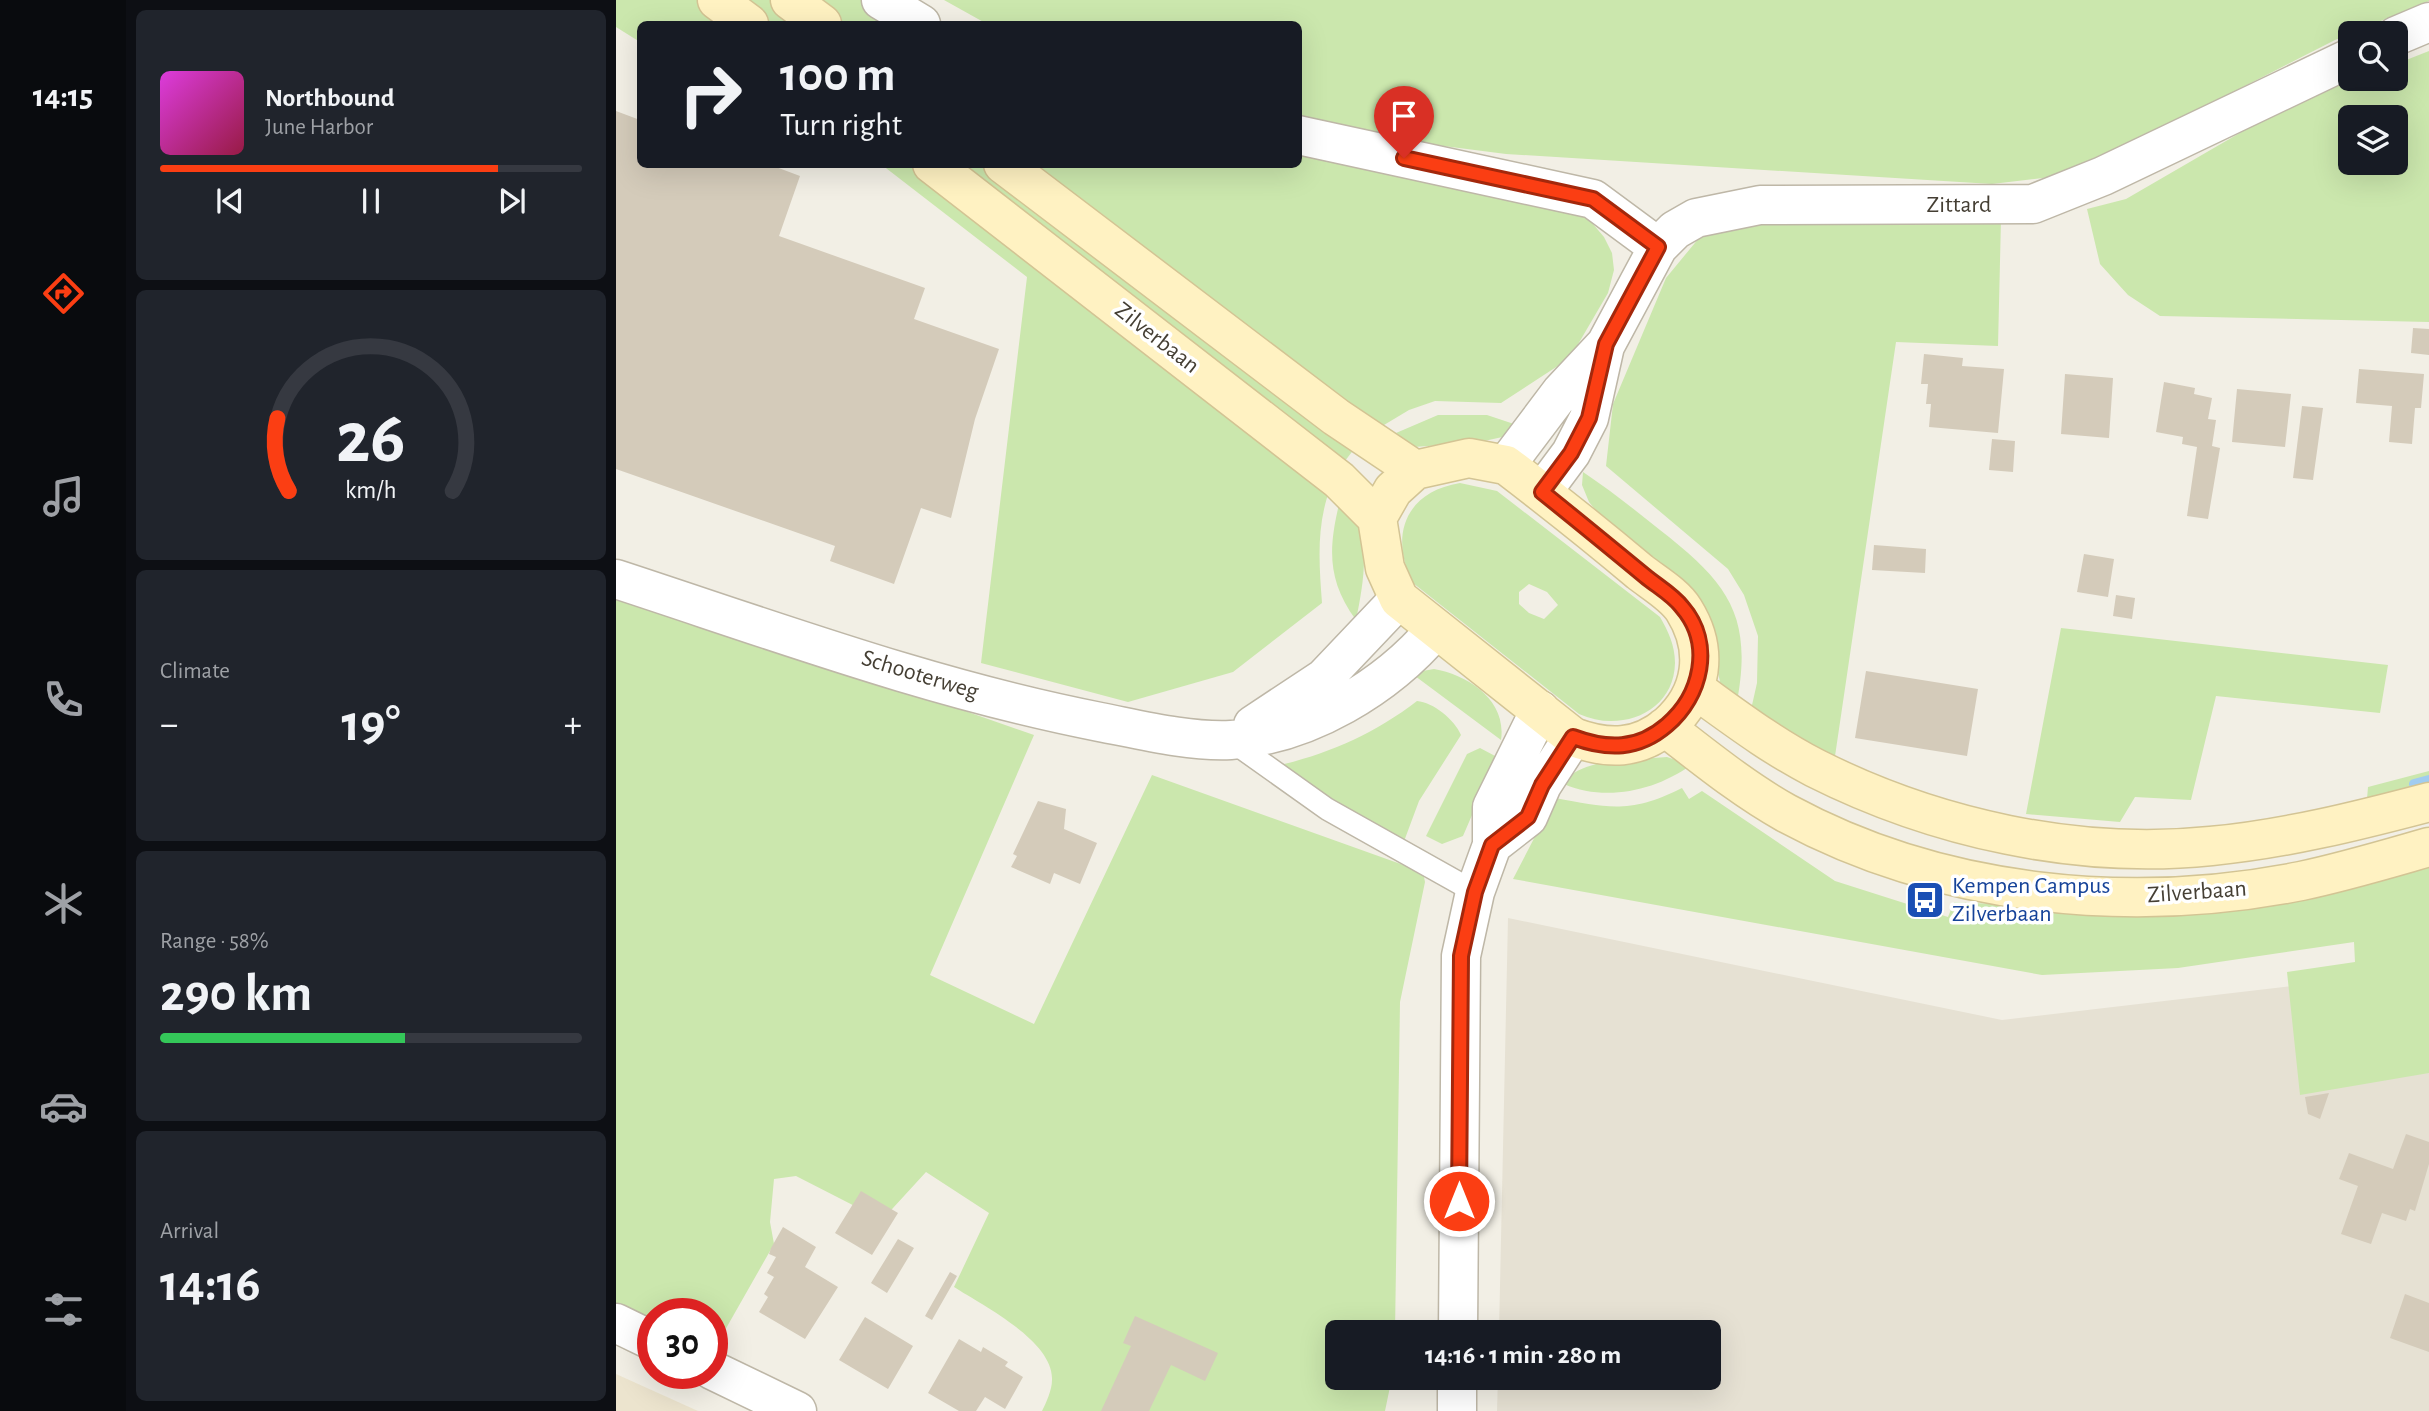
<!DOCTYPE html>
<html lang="en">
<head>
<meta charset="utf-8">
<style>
  body { margin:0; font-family:"Alegreya Sans",sans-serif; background:#20242c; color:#f1f3f6; height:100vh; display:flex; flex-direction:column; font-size:26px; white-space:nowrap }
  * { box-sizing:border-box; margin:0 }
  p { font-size:23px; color:#9ea1a6 }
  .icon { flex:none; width:38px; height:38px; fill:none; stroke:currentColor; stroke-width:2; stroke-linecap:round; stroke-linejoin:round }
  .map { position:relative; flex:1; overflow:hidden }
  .sheet { display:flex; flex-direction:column; gap:10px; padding:10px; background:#0d0f14; width:490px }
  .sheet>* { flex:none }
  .hud { position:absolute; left:21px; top:21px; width:665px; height:147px; border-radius:10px; box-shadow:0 7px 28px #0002; background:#171b24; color:#f1f3f6; overflow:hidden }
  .controls { position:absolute; left:1722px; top:21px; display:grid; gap:14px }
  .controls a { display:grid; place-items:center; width:70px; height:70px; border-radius:10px; background:#171b24; box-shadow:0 7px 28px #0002; font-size:35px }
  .speed { position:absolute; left:21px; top:1298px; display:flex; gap:14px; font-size:35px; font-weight:700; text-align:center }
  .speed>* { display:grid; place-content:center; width:91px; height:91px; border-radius:50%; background:#171b24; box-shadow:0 7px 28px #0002; line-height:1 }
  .speed .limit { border:10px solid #d22; background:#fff; color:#111 }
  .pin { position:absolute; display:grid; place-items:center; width:60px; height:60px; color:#fff; margin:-72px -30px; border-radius:50% 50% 50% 0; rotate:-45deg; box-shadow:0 0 7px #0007 }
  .pin .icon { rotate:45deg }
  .me { position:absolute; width:77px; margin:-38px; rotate:0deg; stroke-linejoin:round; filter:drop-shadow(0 0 5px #0008) }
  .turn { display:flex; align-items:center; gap:24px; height:147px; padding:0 28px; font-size:32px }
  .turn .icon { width:91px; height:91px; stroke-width:2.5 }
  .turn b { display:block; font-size:49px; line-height:60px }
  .big { font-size:52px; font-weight:600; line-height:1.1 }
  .sheet .tile { flex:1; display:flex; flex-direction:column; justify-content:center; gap:10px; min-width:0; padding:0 24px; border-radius:10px; background:#20242c }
  .sheet .dial { align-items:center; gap:0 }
  .dial svg { height:182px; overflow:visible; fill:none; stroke:#363941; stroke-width:7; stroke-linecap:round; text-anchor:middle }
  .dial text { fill:#f1f3f6; stroke:none }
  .song { display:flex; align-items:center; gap:21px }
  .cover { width:84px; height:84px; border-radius:10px; background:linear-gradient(135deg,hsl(300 70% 55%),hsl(340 70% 35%)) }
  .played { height:7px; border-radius:4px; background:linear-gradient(90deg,#fb3e13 80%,#363941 80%) }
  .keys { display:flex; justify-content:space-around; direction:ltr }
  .heat { display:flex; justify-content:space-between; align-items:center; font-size:38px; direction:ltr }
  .charge { height:10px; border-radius:5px; background:linear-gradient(90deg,#34c759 58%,#363941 0) }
  .trip { position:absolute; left:709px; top:1320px; width:396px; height:70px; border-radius:10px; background:#171b24; box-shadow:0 7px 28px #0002; font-weight:600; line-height:70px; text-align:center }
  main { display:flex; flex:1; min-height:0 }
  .tabs { display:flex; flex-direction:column; width:126px; justify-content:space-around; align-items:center; background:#090b0e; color:#9ea1a6 }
  .tabs .icon { width:49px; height:49px }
  .tabs .selected { color:#fb3e13 }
  .tabs b { font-size:32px; color:#f1f3f6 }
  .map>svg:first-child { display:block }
  .residential { fill:#e6e1d3 }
  .education { fill:#ece4ce }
  .green { fill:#cbe7ad; fill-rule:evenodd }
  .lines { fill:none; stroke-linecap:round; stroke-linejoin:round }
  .stream { stroke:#a0ccf0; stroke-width:10 }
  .building { fill:#d4cbba }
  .service-casing { stroke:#beb7a7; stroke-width:24 }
  .minor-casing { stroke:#beb7a7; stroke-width:41 }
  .tertiary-casing { stroke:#beb7a7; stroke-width:41 }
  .secondary-casing { stroke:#d3c494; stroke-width:41 }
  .service { stroke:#fff; stroke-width:21 }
  .minor { stroke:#fff; stroke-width:38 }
  .tertiary { stroke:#fff; stroke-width:38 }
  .secondary { stroke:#fff2c2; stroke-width:38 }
  .route-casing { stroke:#a3280c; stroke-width:18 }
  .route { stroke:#fb3e13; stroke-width:12 }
  .labels { text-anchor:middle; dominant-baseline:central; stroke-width:7; stroke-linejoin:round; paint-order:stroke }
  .street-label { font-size:24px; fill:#453f34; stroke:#fff }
  .transit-label { font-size:24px; fill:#164399; stroke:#fff; text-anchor:start }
</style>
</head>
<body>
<main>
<nav class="tabs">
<b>14:15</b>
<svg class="icon selected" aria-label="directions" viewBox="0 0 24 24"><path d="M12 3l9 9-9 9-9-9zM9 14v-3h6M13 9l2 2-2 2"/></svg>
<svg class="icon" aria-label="music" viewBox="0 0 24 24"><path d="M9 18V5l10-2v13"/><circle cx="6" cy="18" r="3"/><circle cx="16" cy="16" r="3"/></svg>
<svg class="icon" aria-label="phone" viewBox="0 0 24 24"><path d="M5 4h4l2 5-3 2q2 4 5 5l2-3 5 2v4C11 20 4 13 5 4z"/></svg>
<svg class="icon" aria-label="climate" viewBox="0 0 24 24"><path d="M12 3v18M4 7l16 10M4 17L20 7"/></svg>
<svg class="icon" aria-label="car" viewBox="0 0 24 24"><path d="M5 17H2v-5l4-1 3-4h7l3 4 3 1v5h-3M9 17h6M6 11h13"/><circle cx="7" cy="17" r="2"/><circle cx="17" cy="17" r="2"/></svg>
<svg class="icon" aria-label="filters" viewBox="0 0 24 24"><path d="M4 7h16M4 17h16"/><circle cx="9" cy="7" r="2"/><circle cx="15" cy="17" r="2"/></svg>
</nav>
<section class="sheet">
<div class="tile">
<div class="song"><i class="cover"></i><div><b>Northbound</b><p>June Harbor</p></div></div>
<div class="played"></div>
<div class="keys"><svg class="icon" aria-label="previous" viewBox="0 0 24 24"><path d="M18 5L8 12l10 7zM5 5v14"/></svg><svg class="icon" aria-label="pause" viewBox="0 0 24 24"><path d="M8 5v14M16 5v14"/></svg><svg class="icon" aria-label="next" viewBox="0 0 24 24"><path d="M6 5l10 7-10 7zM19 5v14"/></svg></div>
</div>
<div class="tile dial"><svg viewBox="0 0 100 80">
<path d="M14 69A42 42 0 1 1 86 69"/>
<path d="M14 69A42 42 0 0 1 9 37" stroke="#fb3e13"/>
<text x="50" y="56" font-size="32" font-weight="700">26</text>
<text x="50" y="72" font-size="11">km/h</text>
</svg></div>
<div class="tile"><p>Climate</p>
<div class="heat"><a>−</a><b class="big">19°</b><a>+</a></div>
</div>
<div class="tile"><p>Range · 58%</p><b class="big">290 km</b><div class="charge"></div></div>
<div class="tile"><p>Arrival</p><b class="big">14:16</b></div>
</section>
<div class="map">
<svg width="1813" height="1411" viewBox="0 0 1813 1411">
  <rect width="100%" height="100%" fill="#f2efe5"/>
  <path class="residential" d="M892,918L1386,1020L1735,979L1813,938V1411H881L882,1377H1092V1332H883Z"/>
  <path class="education" d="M0,1374L82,1411H0Z"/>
  <path class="green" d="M0,0H86L119,24H24V42L0,27Z
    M118,0H155L187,24H150Z
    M190,0H251L289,24H221Z
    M328,0H1813V1L1719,40L1466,169L1427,178L1376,184L890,154L804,143L683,118L682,24H371Z
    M1813,51V322L1544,316L1512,295L1484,264L1471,209L1510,199L1641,123L1726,84L1740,79H1780V64ZM1734,117H1780V163H1734Z
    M683,148L971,217L988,237L996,253L998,270L992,293L954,358L885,403L819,401L793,410L758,431L486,214L412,165L682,164Z
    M266,165H302L715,486C700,525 703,562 706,603L617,672L512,702L365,663L411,277Z
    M331,165H369L739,448L725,466Z
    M1136,210L1385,219L1382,346L1280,342L1218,763L1134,714L1141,683L1142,636L1128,595L1112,569L990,466L997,404L1050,278L1083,238Z
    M822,415H871L901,425L891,436L859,443L797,447L773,436Z
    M967,472C994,490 1019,510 1044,530C1113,584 1138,616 1120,707L1105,686L1098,655L973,502L966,485Z
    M844,483L881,491L1044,617C1052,631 1059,645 1059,663C1058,713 1004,733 963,714L797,583C773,536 789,492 844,483ZM913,584L931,592L942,605L928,619L913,613L903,604V592Z
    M725,496C731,505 740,515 743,525C753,553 746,591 740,620C709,578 713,544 725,496Z
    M0,589L418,735L314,975L418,1024L536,775L807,872L809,882L784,1002L779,1332H721V1377H776L769,1411H426C430,1403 436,1390 436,1380C438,1341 366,1305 338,1287L373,1213L310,1172L266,1220L180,1176L158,1179L154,1222L158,1244L96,1353V1314H37V1324L0,1304Z
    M1445,628L1772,665L1764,713L1600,696L1575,800L1519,797L1504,822L1410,814Z
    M818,669C852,675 891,700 885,740L795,673Z
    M801,701C817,702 839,720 845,735L803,801L787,844L641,770C700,759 753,738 801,701Z
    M864,748L881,757L847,836L826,844L810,836L851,754Z
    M1051,757L1075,765C1039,791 989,802 948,784C961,757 1024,760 1051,757Z
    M1813,771V793L1750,811L1752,787Z
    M1066,788L1073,799L1086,791L1219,881L1332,917L1338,902L1460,908L1813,856V1073L1684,1095L1671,972L1739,962L1738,942L1562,968L1426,975L897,879L939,798C993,808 1014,814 1066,788Z"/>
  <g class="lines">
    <path class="stream" d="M1798,784L1813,780"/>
  </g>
  <path class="building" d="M0,111L24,120V164H152L184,176L163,236L309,288L298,319L383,349L359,419L335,518L305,508L278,584L214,561L219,546L0,469Z
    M1797,328L1813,329V355L1795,353Z
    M1308,354L1347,358L1346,366L1388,369L1382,433L1313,427L1315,404H1310L1312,384H1305Z
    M1743,369L1808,374L1805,408H1799L1796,444L1773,442L1776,406L1740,403Z
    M1449,374L1497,378L1493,438L1445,434Z
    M1548,382L1579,388L1578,394L1596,398L1592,419L1600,420L1596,446L1604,448L1592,519L1571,516L1581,447L1566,444L1567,437L1540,432Z
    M1621,389L1675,394L1669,447L1616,442Z
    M1686,406L1707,408L1697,480L1677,478Z
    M1376,439L1399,441L1397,472L1373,470Z
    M1258,545L1310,549L1309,573L1256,570Z
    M1468,554L1498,559L1492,597L1461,592Z
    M1500,595L1519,598L1516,619L1497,616Z
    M1250,671L1362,689L1351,756L1239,738Z
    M422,801L450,809L448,829L481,843L464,884L438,873L434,884L395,867L401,856L397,854Z
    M1713,1093L1704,1119L1692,1114L1689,1097Z
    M1790,1134L1813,1142V1164L1799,1211L1794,1209L1790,1221L1766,1213L1755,1244L1725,1234L1742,1186L1723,1179L1733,1153L1777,1169Z
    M245,1191L282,1213L256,1255L219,1233Z
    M167,1227L200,1247L189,1267L222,1287L189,1339L143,1312L152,1297L148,1294L158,1277L151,1273L160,1257L153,1254L155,1248Z
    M282,1239L298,1248L271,1293L255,1283Z
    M334,1272L341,1276L316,1320L309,1316Z
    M1789,1294L1813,1303V1352L1774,1338Z
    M519,1316L602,1353L589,1381L555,1365L533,1411H485L515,1346L507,1343Z
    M249,1317L297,1346L272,1389L223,1360Z
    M343,1339L365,1352L367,1347L392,1362L389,1366L407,1377L389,1409L369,1397L360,1411H343L312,1393Z"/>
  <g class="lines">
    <g class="service-casing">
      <path id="service" d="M614,740L711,809L859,892"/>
    </g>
    <g class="minor-casing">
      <path id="minor" d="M265,0L305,24
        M1780,36L1813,22
        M682,135L977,199L1042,247
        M890,465L945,392L990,344L1042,247L1059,230L1080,218L1144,205L1417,204L1487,176L1734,58
        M926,492L955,453L973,418L989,346
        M876,845L912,817L926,785L957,737
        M0,1323L37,1341
        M842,1332L845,956L859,892L876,845V807L924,710
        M96,1370L181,1411
        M841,1411V1377"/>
    </g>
    <g class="tertiary-casing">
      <path id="tertiary" d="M0,579C159,631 319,690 484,722C525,730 573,742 615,740C692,735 771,687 820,629
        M637,725L708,678L783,599"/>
    </g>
    <g class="secondary-casing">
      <path id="secondary" d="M101,0L133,24
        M174,0L206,24
        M316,164L723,480L761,518
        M387,164L720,417L799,470
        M853,458L890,465C936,500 980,535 1024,572C1038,583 1059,595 1068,610C1093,650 1087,694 1052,725C1022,750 992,750 957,737L783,599L769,568L761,518L777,490L799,470Z
        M1079,689C1118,717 1156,746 1199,768C1318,828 1461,860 1595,846C1669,839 1741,821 1813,802
        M1049,727C1088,757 1127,789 1170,813C1325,897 1514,915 1685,881C1728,872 1771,859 1813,847"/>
    </g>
    <use href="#service" class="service"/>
    <use href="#minor" class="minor"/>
    <use href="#tertiary" class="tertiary"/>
    <use href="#secondary" class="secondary"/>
  </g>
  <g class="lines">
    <g class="route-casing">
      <path id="route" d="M788,158L977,199L1042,247L990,344L973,418L955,453L926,492C961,520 995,548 1029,576C1041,586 1057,595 1066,607C1098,644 1085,696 1051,725C1022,750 992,750 957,737L926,785L912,817L876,845L859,892L845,956L843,1201"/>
    </g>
    <use href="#route" class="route"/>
  </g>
  <defs>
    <g id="bus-square" transform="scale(2.0125)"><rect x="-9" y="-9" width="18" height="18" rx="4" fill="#1a4fb4" stroke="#fff"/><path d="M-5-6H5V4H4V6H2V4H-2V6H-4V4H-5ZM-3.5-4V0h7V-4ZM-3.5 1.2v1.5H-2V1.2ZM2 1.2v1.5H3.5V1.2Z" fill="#fff"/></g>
  </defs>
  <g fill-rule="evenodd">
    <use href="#bus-square" x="1309" y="900"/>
  </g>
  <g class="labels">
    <g class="street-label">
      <text x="1343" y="205">Zittard</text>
      <text transform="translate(541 338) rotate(38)">Zilverbaan</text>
      <text transform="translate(304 675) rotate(17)">Schooterweg</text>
      <text transform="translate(1581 892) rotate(-4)">Zilverbaan</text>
    </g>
    <g class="transit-label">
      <text x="1336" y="886">Kempen Campus<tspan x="1336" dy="28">Zilverbaan</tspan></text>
    </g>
  </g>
</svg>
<div class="controls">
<a><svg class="icon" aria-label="search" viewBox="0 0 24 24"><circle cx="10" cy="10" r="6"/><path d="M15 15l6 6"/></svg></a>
<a><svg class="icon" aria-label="layers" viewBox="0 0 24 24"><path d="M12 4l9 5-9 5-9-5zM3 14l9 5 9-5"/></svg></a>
</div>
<div class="speed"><div class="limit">30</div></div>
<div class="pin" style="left:788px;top:158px;background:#d93025"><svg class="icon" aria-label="arrive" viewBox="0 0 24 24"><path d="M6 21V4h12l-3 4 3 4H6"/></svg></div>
<svg class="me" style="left:843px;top:1201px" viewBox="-20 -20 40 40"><circle r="17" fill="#fb3e13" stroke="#fff" stroke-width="3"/><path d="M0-11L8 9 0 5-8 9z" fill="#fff"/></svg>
<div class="trip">14:16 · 1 min · 280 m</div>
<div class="hud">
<div class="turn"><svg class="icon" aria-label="right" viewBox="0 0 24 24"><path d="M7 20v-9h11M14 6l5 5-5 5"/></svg><div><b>100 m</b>Turn right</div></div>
</div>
</div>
</main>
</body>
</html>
